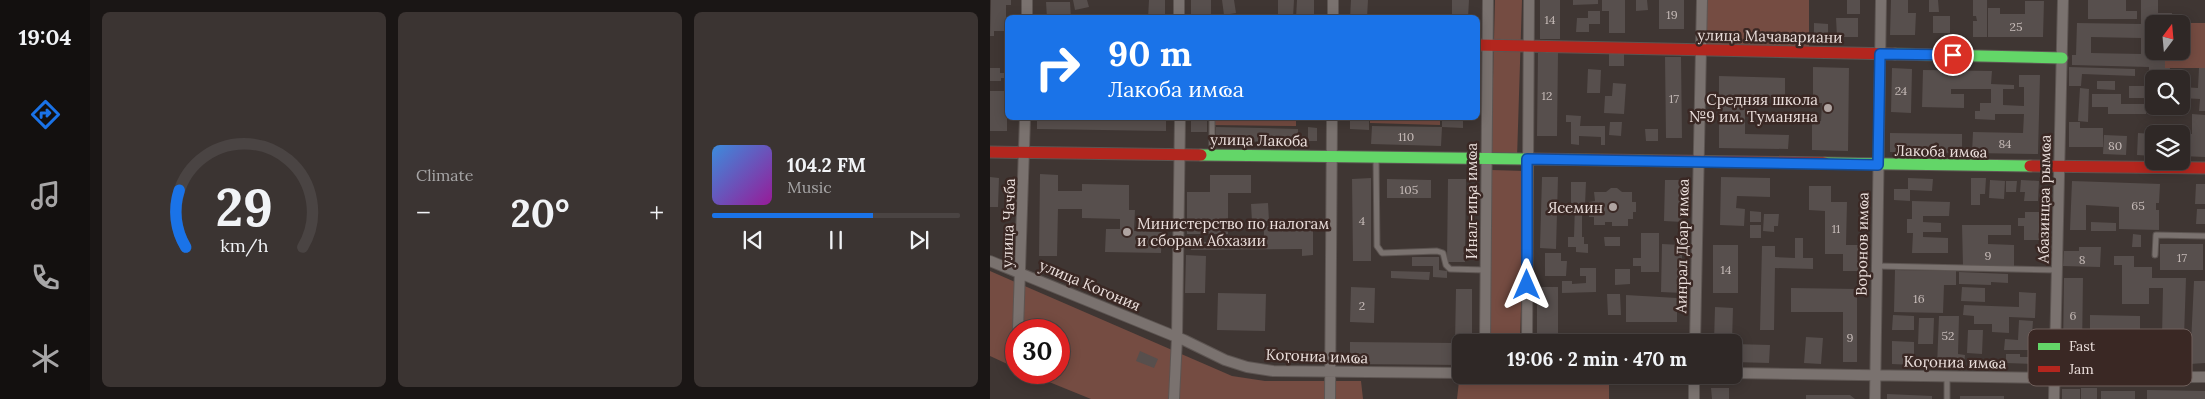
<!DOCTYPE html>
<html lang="en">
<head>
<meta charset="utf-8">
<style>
  body { margin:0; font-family:Lora,serif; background:#3b3432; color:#f1f3f6; height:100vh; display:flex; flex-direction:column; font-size:19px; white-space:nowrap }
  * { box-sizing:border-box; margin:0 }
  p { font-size:16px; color:#a7a6a7 }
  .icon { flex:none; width:28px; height:28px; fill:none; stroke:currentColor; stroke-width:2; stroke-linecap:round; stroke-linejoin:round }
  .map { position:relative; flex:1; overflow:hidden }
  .details { display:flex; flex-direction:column; gap:12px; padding:12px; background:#1a1615; width:900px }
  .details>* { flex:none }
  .banner { position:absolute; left:15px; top:15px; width:475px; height:105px; border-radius:8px; box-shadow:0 2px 12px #0003,0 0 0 1px #4a4443; background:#1a73e8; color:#fff; overflow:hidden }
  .needle { width:32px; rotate:16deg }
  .controls { position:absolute; left:1155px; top:15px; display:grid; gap:10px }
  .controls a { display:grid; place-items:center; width:45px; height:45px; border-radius:8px; background:#2f2826; box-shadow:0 2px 12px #0003,0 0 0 1px #4a4443; font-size:25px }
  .speed { position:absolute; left:15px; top:319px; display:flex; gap:10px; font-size:25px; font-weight:700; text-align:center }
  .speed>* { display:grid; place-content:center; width:65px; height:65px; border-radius:50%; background:#2f2826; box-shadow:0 2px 12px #0003,0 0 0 1px #4a4443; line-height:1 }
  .speed .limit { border:8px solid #d22; background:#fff; color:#111 }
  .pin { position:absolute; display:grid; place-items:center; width:42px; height:42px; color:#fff; margin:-21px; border:2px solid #fff; border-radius:50%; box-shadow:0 1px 5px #0007 }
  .me { position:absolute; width:55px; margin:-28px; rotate:0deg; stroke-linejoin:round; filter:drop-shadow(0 0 4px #0008) }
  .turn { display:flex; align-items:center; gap:18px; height:105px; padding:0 20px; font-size:22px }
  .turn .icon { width:65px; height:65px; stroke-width:2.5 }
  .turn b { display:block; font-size:35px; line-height:42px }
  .big { font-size:38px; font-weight:700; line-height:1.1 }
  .details .card { flex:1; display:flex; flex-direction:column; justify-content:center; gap:8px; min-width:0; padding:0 18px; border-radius:8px; background:#3b3432 }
  .details .dial { align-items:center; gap:0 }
  .dial svg { height:130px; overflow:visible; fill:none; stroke:#4a4443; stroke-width:7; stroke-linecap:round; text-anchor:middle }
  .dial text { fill:#f1f3f6; stroke:none }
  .song { display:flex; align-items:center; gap:15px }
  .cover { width:60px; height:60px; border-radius:8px; background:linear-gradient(135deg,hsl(210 70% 55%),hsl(300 70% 35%)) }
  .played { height:5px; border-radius:2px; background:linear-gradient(90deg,#1a73e8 65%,#4a4443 65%) }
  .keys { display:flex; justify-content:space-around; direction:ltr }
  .heat { display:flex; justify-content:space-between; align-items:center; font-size:28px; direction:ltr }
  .details .tiles { flex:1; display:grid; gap:12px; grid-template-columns:repeat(3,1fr) }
  .trip { position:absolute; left:462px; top:334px; width:290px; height:50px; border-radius:8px; background:#2f2826; box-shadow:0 2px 12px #0003,0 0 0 1px #4a4443; font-weight:700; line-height:50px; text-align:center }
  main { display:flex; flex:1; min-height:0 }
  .dock { display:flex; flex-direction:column; width:90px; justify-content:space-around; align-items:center; background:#13100f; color:#a7a6a7 }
  .dock .icon { width:35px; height:35px }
  .dock .on { color:#1a73e8 }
  .dock b { font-size:22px; color:#f1f3f6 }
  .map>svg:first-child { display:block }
  .green { fill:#754c42 }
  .building { fill:#574f4d; fill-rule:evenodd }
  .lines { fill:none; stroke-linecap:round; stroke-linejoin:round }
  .lane-casing { stroke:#5d5552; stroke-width:7 }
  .street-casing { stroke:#5d5552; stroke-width:12 }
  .fast-casing { stroke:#5d5552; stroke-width:13 }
  .jam-casing { stroke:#5d5552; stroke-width:13 }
  .lane { stroke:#7a726f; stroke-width:5 }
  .street { stroke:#7a726f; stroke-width:10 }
  .fast { stroke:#63d668; stroke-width:11 }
  .jam { stroke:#b3261e; stroke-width:11 }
  .route-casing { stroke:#114b97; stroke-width:12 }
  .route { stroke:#1a73e8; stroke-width:9 }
  .poi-dot { fill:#afa4a1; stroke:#3a2824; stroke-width:2 }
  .labels { text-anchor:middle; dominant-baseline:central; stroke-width:5; stroke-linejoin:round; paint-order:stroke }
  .number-label { font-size:12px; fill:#c6bbb8 }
  .street-label { font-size:15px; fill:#ebdfdc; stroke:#3a2824 }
  .poi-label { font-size:15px; fill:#ebdfdc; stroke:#3a2824; text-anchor:end }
  .key { fill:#3a2824; stroke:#6f5f5b; stroke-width:1 }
  .key-label { font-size:14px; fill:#ebdfdc }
</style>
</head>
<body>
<main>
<nav class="dock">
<b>19:04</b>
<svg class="icon on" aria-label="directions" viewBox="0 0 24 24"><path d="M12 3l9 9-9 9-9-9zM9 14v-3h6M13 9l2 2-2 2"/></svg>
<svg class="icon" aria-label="music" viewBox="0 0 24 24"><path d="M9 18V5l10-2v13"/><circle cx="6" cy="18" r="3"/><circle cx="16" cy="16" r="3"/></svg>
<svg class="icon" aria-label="phone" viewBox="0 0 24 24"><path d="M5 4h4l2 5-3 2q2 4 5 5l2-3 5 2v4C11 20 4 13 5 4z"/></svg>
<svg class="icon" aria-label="climate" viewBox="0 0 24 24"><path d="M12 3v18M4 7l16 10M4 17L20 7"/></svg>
</nav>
<section class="details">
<div class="tiles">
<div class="card dial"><svg viewBox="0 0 100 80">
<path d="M14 69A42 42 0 1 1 86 69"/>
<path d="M14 69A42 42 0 0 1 10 34" stroke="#1a73e8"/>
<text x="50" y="56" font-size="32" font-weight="700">29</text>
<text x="50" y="72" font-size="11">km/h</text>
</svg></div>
<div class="card"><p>Climate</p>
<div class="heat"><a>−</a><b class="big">20°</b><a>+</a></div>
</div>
<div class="card">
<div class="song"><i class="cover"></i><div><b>104.2 FM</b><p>Music</p></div></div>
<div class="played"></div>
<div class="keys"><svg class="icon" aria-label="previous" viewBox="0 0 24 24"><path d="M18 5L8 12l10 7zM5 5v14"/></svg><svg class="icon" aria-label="pause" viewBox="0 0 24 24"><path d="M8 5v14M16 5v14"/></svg><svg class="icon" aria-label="next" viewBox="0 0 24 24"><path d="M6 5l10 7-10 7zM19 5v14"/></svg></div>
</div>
</div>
</section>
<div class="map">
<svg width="1215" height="399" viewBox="0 0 1215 399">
  <rect width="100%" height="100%" fill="#3f3633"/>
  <path class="green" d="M505,0H532L527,158L501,157Z
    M716,0H819V50L715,47Z
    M1176,23H1215V68H1175V51H1191V24Z
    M222,118H306V126L222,125Z
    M380,118H450V125L380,123Z
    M501,170L535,171L530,342H499Z
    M0,271L242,376L275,381H371L373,399H101L37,373L69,372V330H26V368L0,356Z
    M469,381H619V399H467Z"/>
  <path class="building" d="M1,0H21V5H16V31H4V36H0Z
    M83,0H97L99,7L85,10Z
    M159,0H175V18H158Z
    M201,0H221V18H201Z
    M232,0H244L246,13L234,15Z
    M288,0H304L303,18H288Z
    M307,0H324V18H306Z
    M361,0H378L377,18H360Z
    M462,0H479L478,18H462Z
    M550,0H570V39H550Z
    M583,0H608V4L583,5Z
    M612,0H635V33H619V11H612Z
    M646,0H657L658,10L646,11Z
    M669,0H694V29H669Z
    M857,0H870V14H857Z
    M901,0H918V13H926L925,35H900Z
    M939,0H948L949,12H939Z
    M983,0H997V37H983V21H987L986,16H983Z
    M1098,0H1136V11H1147V19H1098Z
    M1151,0H1168V13H1182V24H1164V51H1175V68H1180L1179,79H1164V82H1159V67L1082,65V55H1086L1087,23L1151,24ZM1101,37L1151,38V54L1101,53Z
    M1035,1H1054L1053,37H998V8H1010V14H1035Z
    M56,2H80L81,18H57Z
    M598,11H610V24H599V32H586L587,18H598Z
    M286,15V18H260V16Z
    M943,16H960V33H943Z
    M846,18H868V37H847Z
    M824,23L838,24V40L824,39Z
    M548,53H568L567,136H547Z
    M619,54H634V66H619Z
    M675,57H691L692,138H676Z
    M823,67L859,68L858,151L822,150V121H831L832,103H823Z
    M1079,67L1145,69V76L1092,74L1091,86H1079Z
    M0,68H10V73H15V78H11V81H0Z
    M902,68L922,69L921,113L901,112Z
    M1209,68H1215V111H1209L1210,99L1191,98V87L1208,88Z
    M598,69L611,70L610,93H597Z
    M933,70L1002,71L1001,84L1024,85V89H1013V105L1034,106V87H1029V75H1050L1048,154L982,153L983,132L1033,133L1034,114H1005V120L985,119V111H990V103H1001V89H961V94H974V108L932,107Z
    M729,76L795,78V99L755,98V134L799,135L798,149L729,148Z
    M1107,81H1125V90L1107,89Z
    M623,83L636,84L634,114L614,113L615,96H622Z
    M1158,85H1164V96H1158Z
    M1139,86H1157V98H1139Z
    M1090,88L1099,89L1098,122L1088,121Z
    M0,91H17V131H0Z
    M1102,94H1131V104H1156V114H1118V107H1102Z
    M1202,114L1215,115V157L1191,156V134H1202Z
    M576,115L591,116L590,126H615V145H611V137L589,136V145L581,144V122H576Z
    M47,118H176V131L47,129Z
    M201,118H217V132H201Z
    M360,118H379V130L360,129Z
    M452,118H473V128L452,127Z
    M620,122H632L631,136L619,135Z
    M1079,122H1090V128H1113V147H1079Z
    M382,126L452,127L451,146L381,144Z
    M226,127L308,129V142L226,141Z
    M318,127L327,128V141H318Z
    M655,129H668V141H656Z
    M900,133L972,134V153L900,152Z
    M1148,133L1164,134V156L1147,155Z
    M1114,135L1137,136L1136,155L1113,154Z
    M50,174L68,175V191H92V184L139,185V210H145L144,231L172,232L171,253L115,252L116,229H130V219L92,218V209H68L67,256H49Z
    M220,175H261V193H238V234H197V192H220Z
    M0,177L9,178L8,207H0Z
    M552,177H568L566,249L550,248Z
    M731,177L780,178V197L747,196L746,208L755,209L754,226L730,225Z
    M381,178V261H363L362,179Z
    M918,178L943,179L942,191L920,190V201L904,200V189H918Z
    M981,178H996L995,194H990V205H981Z
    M397,179L441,180V198H397Z
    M458,179H476L475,262H457Z
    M675,180H693L692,222L674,221Z
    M1000,180L1015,181L1014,199L999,198Z
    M1031,180L1049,181L1048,201H1034L1035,192H1030Z
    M1016,181H1027L1026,192H1016Z
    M1082,181L1170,184L1169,203H1166V210H1169V230L1129,229V207L1096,205V230H1080Z
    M581,182H596L595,205H581Z
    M1206,184H1215V204H1205Z
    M819,186H841V202H857L856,245H872L871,271H853V254H835V211L819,210Z
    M621,188H627L632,192H642V202H646V212H643V219H638V226H622V222H615V225H604V217H599V202L605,201L604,192H616Z
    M922,201L960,202L959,216H933V222L951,223V232H933V237L958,238V253H922L923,233H917V219H922Z
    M278,203L279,221L262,222L261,204Z
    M585,205L592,206V237H594V244H598V253L586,252V247H578V237H584Z
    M1207,209H1215V224H1206Z
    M760,211L771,212V222H760Z
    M1035,212H1049V240H1034V226H1028V218H1035Z
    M774,214H789L788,226H784V232L773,231Z
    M1101,222L1126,223V231H1101Z
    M760,225H771V238H760Z
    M972,225H1021V235H998V244L1024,245V266H973Z
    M274,226H323V255L312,256V249L201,250V242H218V238L274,237Z
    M651,233H669V272H651V266H643V258H651Z
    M1143,234L1151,235V247H1142Z
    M614,237H630V246H615Z
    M805,238H813V258H823V269L785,268L784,330H770L772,246H785V257L805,258Z
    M672,244L692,245V293L671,292Z
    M1170,244H1213V270H1170Z
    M723,245H748V293H723Z
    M1089,247H1111L1110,267L1073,266L1074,251H1089Z
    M555,253H571V261H577L576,276H555Z
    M196,255L216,256L215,293H195Z
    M1124,256H1144V267H1162V278H1196L1194,337H1172L1173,288H1159V304H1132V265H1124Z
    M422,257H449V270L457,271V278L443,277V266H422Z
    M590,268H606V292L572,293V281H582V284L596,283V276H590Z
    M625,269H640V284L625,285Z
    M905,270L966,271V285H954L953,313L904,312Z
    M401,271L440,272L439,280L401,278Z
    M969,272L1018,274V283L1001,282V285L969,284Z
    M1074,278H1093L1092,351H1073Z
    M1204,281H1215V363L1200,364Z
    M361,287L385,288L384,323L360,322Z
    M547,287H568V342H547Z
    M972,287L995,288V302L971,301Z
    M801,288L867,289V362H853V312H801Z
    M466,289H482V342H471V365L360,364V342L465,343Z
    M1029,292L1046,293L1045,318L1019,317V333L1002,332V324H984V316L973,315L974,305L1029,307Z
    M228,293L276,294L275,331L227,330Z
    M617,294H630L631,315H618Z
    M636,295L687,298V322H636Z
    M725,307L743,308L742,342H724Z
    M903,315L924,316V330H902Z
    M1100,315L1150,316V334L1100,333Z
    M949,316H969L968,354L975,355L974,367L947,366Z
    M929,318H944L943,344H928Z
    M1029,320L1043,321L1042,335H1047L1044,364L1016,363V354H1030V357H1038V350H1014L1015,339L1028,340Z
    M978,330H993L992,354L977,353Z
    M816,337L833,338L831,364L814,363Z
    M577,338H690V342H577Z
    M902,341L924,342V365L902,364Z
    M744,344L780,345L779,363L744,362Z
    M150,351L168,359L164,368L146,361Z
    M721,388H739V399H722Z
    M1091,388H1107V399H1091Z
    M1072,389H1090V399H1072Z
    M1157,390L1215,391V399H1157Z
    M1111,391H1145V399H1111Z
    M897,394L942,396V399H897Z
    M816,395H860L865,399H816Z
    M970,396H1014V399H970Z"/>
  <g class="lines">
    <g class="lane-casing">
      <path id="lane" d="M222,154V118
        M386,157L387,246L392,253L447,251L453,253L456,265L460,269L495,270
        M1165,255L1166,235L1215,236
        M887,266L1066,270
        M957,377V399"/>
    </g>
    <g class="street-casing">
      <path id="street" d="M189,0V18
        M37,18V0
        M343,18V0
        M0,261L194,340L235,360L257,367L283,371L471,373
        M28,330L35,118
        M495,342L498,0
        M537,342L539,0
        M705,342L712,0
        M744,373L1064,378L1215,377
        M184,399L187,338L190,118
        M340,399L342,118
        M704,399V375
        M885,399L891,0
        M1064,399L1073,0"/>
    </g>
    <g class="fast-casing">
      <path id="fast" d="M905,54L1072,58
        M211,155L543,159
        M835,163L1040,166"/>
    </g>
    <g class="jam-casing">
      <path id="jam" d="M488,45L905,54
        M0,152L211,155
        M543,159L835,163
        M1040,166L1215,168"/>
    </g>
    <use href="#lane" class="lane"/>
    <use href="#street" class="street"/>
    <use href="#fast" class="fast"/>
    <use href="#jam" class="jam"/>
  </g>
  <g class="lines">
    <g class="route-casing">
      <path id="route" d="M537,285V159L888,165L890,54L963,55"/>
    </g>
    <use href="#route" class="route"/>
  </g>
  <g class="poi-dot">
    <circle cx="838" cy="108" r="5"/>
    <circle cx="623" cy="207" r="5"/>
    <circle cx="137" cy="232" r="5"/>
  </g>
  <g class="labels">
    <g class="number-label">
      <text x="682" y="14">19</text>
      <text x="560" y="19">14</text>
      <text x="1026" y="26">25</text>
      <text x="911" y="90">24</text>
      <text x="557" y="95">12</text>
      <text x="684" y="98">17</text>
      <text x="416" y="136">110</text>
      <text x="1015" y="143">84</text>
      <text x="1125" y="145">80</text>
      <text x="419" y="189">105</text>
      <text x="1148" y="205">65</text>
      <text x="372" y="220">4</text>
      <text x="846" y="228">11</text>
      <text x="998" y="255">9</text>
      <text x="1192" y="257">17</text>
      <text x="1092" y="259">8</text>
      <text x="736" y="269">14</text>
      <text x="929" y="298">16</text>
      <text x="372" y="305">2</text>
      <text x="1083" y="315">6</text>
      <text x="958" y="335">52</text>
      <text x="860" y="337">9</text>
    </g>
    <g class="street-label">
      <text transform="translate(780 36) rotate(1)">улица Мачавариани</text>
      <text transform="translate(269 140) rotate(1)">улица Лакоба</text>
      <text transform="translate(951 151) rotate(1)">Лакоба имҩа</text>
      <text transform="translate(1054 199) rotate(-89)">Абазинцәа рымҩа</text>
      <text transform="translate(481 201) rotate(-90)">Инал-иҧа имҩа</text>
      <text transform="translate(18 223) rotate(-88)">улица Чачба</text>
      <text transform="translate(872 244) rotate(-89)">Воронов имҩа</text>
      <text transform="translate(692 246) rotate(-89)">Аинрал Дбар имҩа</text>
      <text transform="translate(100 285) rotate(23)">улица Когония</text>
      <text transform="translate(327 356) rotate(2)">Коӷониа имҩа</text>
      <text transform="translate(965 362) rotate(1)">Коӷониа имҩа</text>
    </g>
    <g class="poi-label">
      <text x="828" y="99">Средняя школа<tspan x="828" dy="17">№9 им. Туманяна</tspan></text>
      <text x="613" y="207">Ясемин</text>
      <text x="147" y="223" text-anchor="start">Министерство по налогам<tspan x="147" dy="17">и сборам Абхазии</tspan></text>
    </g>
  </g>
  <rect x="1038" y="329" width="164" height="57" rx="8" class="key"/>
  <rect x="1048" y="343" width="22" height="7" fill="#63d668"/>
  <rect x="1048" y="366" width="22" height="6" fill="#b3261e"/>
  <g class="key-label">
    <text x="1079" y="351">Fast</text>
    <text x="1079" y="374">Jam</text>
  </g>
</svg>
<div class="controls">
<a><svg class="needle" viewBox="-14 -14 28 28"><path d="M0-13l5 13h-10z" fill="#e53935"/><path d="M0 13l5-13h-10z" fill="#a7a6a7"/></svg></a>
<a><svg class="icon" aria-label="search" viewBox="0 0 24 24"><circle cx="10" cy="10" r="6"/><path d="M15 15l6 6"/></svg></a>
<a><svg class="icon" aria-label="layers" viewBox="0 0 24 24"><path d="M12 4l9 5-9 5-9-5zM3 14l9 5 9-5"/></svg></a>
</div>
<div class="speed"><div class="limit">30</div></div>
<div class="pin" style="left:963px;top:55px;background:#d93025"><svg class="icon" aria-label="arrive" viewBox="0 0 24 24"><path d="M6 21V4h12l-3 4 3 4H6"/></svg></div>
<svg class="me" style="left:537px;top:285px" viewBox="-20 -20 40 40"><path d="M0-17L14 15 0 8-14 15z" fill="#1a73e8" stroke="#fff" stroke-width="4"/></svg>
<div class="trip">19:06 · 2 min · 470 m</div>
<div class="banner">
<div class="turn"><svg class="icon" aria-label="right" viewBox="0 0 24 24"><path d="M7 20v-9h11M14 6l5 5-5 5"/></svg><div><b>90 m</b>Лакоба имҩа</div></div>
</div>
</div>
</main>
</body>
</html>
